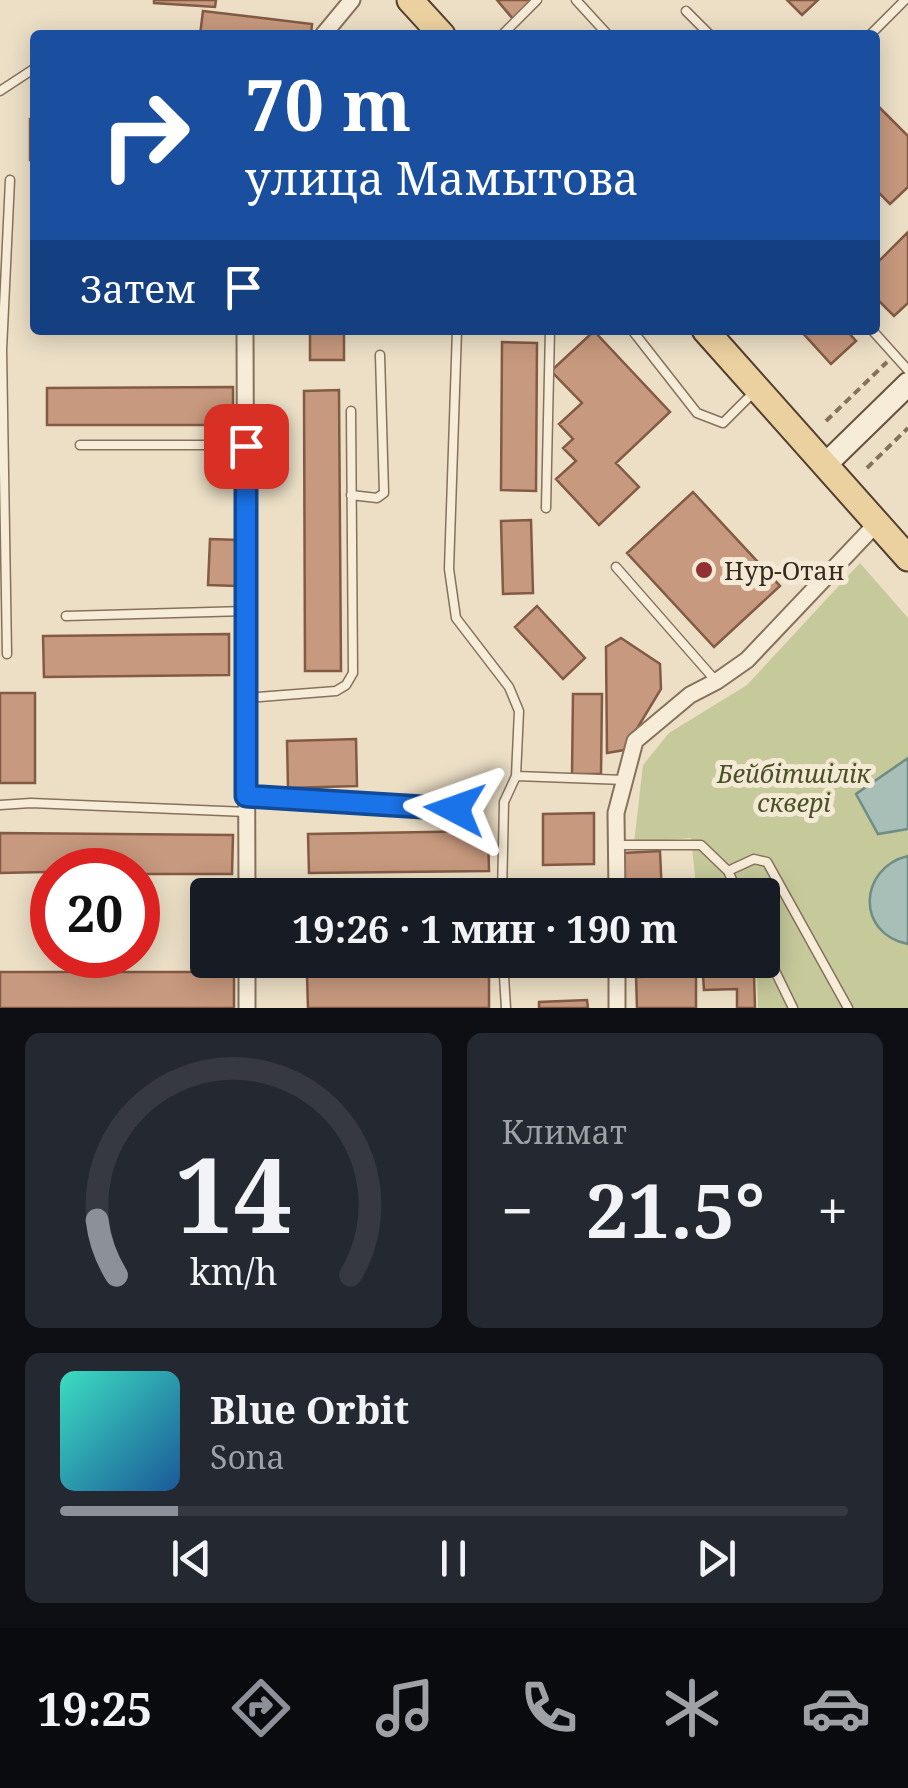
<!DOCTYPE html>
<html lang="ru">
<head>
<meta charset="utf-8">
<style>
  body { margin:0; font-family:"Noto Serif",serif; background:#242831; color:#f1f3f6; height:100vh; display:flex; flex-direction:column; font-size:38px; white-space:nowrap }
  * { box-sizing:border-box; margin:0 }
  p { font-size:32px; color:#9ea1a6 }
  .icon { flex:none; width:55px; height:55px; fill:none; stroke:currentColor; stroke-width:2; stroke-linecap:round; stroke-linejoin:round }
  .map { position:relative; height:1008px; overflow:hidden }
  .drawer { display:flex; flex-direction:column; gap:25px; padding:25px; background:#0d0f14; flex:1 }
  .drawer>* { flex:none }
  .hud { position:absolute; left:30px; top:30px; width:850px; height:305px; border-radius:10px; box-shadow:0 5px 25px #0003; background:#1a4fa0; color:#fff; overflow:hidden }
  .speed { position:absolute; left:30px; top:848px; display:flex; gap:20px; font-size:50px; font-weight:700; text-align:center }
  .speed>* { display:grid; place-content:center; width:130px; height:130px; border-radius:50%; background:#171b24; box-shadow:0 5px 25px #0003; line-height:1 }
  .speed .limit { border:15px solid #d22; background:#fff; color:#111 }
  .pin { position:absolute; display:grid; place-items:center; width:85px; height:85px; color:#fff; margin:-42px; border-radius:20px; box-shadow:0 5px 15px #0006 }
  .me { position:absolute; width:110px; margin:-55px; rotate:274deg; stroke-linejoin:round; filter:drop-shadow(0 0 8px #0008) }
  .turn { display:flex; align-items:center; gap:35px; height:210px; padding:0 50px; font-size:45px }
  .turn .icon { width:130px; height:130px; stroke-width:2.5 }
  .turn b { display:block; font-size:70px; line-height:85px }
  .then { display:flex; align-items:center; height:95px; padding:0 50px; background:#0003; gap:20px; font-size:38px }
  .big { font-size:75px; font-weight:700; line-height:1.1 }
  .drawer .card { flex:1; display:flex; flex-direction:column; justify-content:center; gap:15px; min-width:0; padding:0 35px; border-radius:15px; background:#242831 }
  .drawer .dial { align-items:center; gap:0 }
  .dial svg { height:260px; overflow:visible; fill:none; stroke:#363941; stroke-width:7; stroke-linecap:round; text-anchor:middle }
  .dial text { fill:#f1f3f6; stroke:none }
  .song { display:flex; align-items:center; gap:30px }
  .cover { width:120px; height:120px; border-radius:15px; background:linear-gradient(135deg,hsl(170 70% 55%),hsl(210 70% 35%)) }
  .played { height:10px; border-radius:5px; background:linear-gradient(90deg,#8c9099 15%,#363941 15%) }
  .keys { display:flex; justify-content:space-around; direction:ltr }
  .heat { display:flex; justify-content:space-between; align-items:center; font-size:55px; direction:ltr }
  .drawer .tiles { flex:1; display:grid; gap:25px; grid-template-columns:1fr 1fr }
  .card:last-child { grid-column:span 2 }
  .trip { position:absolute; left:190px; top:878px; width:590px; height:100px; border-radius:10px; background:#171b24; box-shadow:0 5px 25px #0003; font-weight:700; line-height:100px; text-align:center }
  .dock { display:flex; height:160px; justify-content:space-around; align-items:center; background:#090b0e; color:#9ea1a6 }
  .dock .icon { width:70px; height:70px }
  .dock .active { color:#8c9099 }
  .dock b { font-size:45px; color:#f1f3f6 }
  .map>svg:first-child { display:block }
  .green { fill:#c6c99a }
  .water { fill:#a7bfb7; stroke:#6e8d84; stroke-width:2.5 }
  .building { fill:#c7997e; stroke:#835a44; stroke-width:2.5 }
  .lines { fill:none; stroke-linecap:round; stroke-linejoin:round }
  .lane-casing { stroke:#86715c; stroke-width:11 }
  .street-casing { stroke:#86715c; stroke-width:19 }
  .secondary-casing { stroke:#685240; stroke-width:26 }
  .primary-casing { stroke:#543f30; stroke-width:29 }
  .path { stroke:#86715c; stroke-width:4; stroke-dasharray:8 5; stroke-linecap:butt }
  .lane { stroke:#f7ecd8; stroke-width:8 }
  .street { stroke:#f7ecd8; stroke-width:15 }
  .secondary { stroke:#f7ecd8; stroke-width:22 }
  .primary { stroke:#ecd1a0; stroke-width:25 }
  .route-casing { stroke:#114b97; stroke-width:25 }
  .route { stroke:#1a73e8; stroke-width:18 }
  .poi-dot { fill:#913035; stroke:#f3e9d5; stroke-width:4 }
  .labels { text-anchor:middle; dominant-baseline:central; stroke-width:10; stroke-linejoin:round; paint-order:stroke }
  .poi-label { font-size:25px; fill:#372a1f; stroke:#f3e9d5; text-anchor:start }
  .park-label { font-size:25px; font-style:italic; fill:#495227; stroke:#f3e9d5 }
</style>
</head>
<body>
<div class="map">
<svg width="908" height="1008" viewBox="0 0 908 1008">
  <rect width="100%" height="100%" fill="#ecdfc6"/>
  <path class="green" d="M860,563L908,618V1008H758L757,972L744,960H762V895H697L691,838L634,843L643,765L669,733L747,685Z"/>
  <path class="water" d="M908,758V829L878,834L856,794Z
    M908,856V944C856,934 858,868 908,856Z"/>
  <path class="building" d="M154,0H216L215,7L154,3Z
    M497,0H535L513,19Z
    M787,0H818L802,15Z
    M203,11L312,24L311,35H200Z
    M875,103L908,136V187L890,204L875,189Z
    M30,119H35V160H30Z
    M908,232V303L894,316L875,297V265Z
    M310,330H344V360H310Z
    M800,330H846L856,341L831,364Z
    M594,331L670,412L616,463L639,487L599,525L556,479L576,461L563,448L573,439L559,424L582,403L551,371Z
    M502,342L537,343L536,491L501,490Z
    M233,387V425H47V388Z
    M339,390L341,671H305L304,391Z
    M693,492L780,586L714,647L627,553Z
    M531,520L533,593L503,594L501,521Z
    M210,539L239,540L236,586L208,585Z
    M537,606L585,658L563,679L515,627Z
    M229,634V675L44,677L43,636Z
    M621,638L660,664L661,689L624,750L607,753L606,647Z
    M0,693H35V783H0Z
    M573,694H602L601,774H572Z
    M356,739L357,786L288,788L287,741Z
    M594,813V864L543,865V814Z
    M488,831L489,871L309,873L308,834Z
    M0,833L233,835L232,874H138V870L0,873Z
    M660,851L662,895H625L624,853Z
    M0,972H234V1008H0Z
    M489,972V1008H308L307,975Z
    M754,974L755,1008H737V989L704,990L703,975Z
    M696,975V1008H637L636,977Z
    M587,1000L588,1008H539V1002Z"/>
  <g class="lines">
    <g class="lane-casing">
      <path id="lane" d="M576,0L608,35
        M686,11L710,35
        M502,35L537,0
        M870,35L905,0
        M0,91L35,68
        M457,330L449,569L456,618L509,687L519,711L516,776L504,802L502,895
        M632,330L697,413L723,423L753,393
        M872,330L908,370
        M0,350H2L10,180
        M2,350L7,654
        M80,445H246
        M351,495L377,498L384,493L380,355
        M546,508L550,330
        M616,567L715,680
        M66,616L246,611
        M246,698L336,691L346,685L353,673L351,411
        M516,776L625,780
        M247,796L455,809
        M0,805L31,803L247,812
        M616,845H701L728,871L739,895
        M728,871L754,859L767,862L848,1008
        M762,944L793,1008
        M503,960L506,1008"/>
    </g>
    <g class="street-casing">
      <path id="street" d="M323,35L352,0
        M245,330L247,895
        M617,895L616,813L635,741L690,695L717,681L747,660L877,523
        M247,960V1008
        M617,960V1008"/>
    </g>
    <g class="secondary-casing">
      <path id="secondary" d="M825,465L908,384"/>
    </g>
    <g class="primary-casing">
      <path id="primary" d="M410,0L442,35
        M705,330L908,558"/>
    </g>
    <path class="path" d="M826,421L887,362
      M867,468L908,428"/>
    <use href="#lane" class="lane"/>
    <use href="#street" class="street"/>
    <use href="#secondary" class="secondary"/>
    <use href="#primary" class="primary"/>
  </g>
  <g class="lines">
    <g class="route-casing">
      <path id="route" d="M246,446V796L455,809"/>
    </g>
    <use href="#route" class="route"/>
  </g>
  <circle class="poi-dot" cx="704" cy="570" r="10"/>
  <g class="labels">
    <g class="poi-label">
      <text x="724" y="570">Нур-Отан</text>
    </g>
    <g class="park-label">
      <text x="794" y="773">Бейбітшілік<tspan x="794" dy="29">сквері</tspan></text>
    </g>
  </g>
</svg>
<div class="speed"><div class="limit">20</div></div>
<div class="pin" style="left:246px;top:446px;background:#d93025"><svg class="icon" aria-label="arrive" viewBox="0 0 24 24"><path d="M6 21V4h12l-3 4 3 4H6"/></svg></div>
<svg class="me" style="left:455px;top:809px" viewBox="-20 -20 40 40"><path d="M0-17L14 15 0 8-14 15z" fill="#1a73e8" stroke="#fff" stroke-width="4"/></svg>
<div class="trip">19:26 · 1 мин · 190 m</div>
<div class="hud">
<div class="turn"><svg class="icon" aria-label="right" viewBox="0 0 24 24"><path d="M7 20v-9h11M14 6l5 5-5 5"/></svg><div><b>70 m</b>улица Мамытова</div></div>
<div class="then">Затем<svg class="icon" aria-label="arrive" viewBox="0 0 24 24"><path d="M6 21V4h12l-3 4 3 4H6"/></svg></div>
</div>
</div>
<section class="drawer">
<div class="tiles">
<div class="card dial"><svg viewBox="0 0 100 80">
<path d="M14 69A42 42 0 1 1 86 69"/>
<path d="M14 69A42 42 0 0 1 8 52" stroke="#8c9099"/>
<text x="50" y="56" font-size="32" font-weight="700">14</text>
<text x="50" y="72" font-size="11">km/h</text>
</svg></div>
<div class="card"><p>Климат</p>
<div class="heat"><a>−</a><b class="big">21.5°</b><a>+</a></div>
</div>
<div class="card">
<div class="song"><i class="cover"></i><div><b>Blue Orbit</b><p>Sona</p></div></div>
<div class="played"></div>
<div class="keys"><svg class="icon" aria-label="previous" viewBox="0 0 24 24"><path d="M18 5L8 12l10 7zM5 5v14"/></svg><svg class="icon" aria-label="pause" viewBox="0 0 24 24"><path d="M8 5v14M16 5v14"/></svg><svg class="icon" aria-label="next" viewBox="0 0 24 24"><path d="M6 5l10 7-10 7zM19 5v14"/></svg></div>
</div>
</div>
</section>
<nav class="dock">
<b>19:25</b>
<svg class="icon active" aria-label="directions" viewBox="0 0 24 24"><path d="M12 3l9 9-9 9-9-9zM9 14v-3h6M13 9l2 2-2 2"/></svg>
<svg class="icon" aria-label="music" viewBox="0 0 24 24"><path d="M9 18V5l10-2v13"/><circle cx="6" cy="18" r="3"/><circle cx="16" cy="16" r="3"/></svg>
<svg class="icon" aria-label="phone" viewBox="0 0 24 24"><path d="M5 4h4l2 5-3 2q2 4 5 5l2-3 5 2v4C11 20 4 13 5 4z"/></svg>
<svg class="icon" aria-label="climate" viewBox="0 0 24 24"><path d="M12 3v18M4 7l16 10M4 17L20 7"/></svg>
<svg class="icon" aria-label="car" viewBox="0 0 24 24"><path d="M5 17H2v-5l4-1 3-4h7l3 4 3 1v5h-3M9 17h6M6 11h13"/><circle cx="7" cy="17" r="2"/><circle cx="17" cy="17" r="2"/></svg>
</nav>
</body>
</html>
